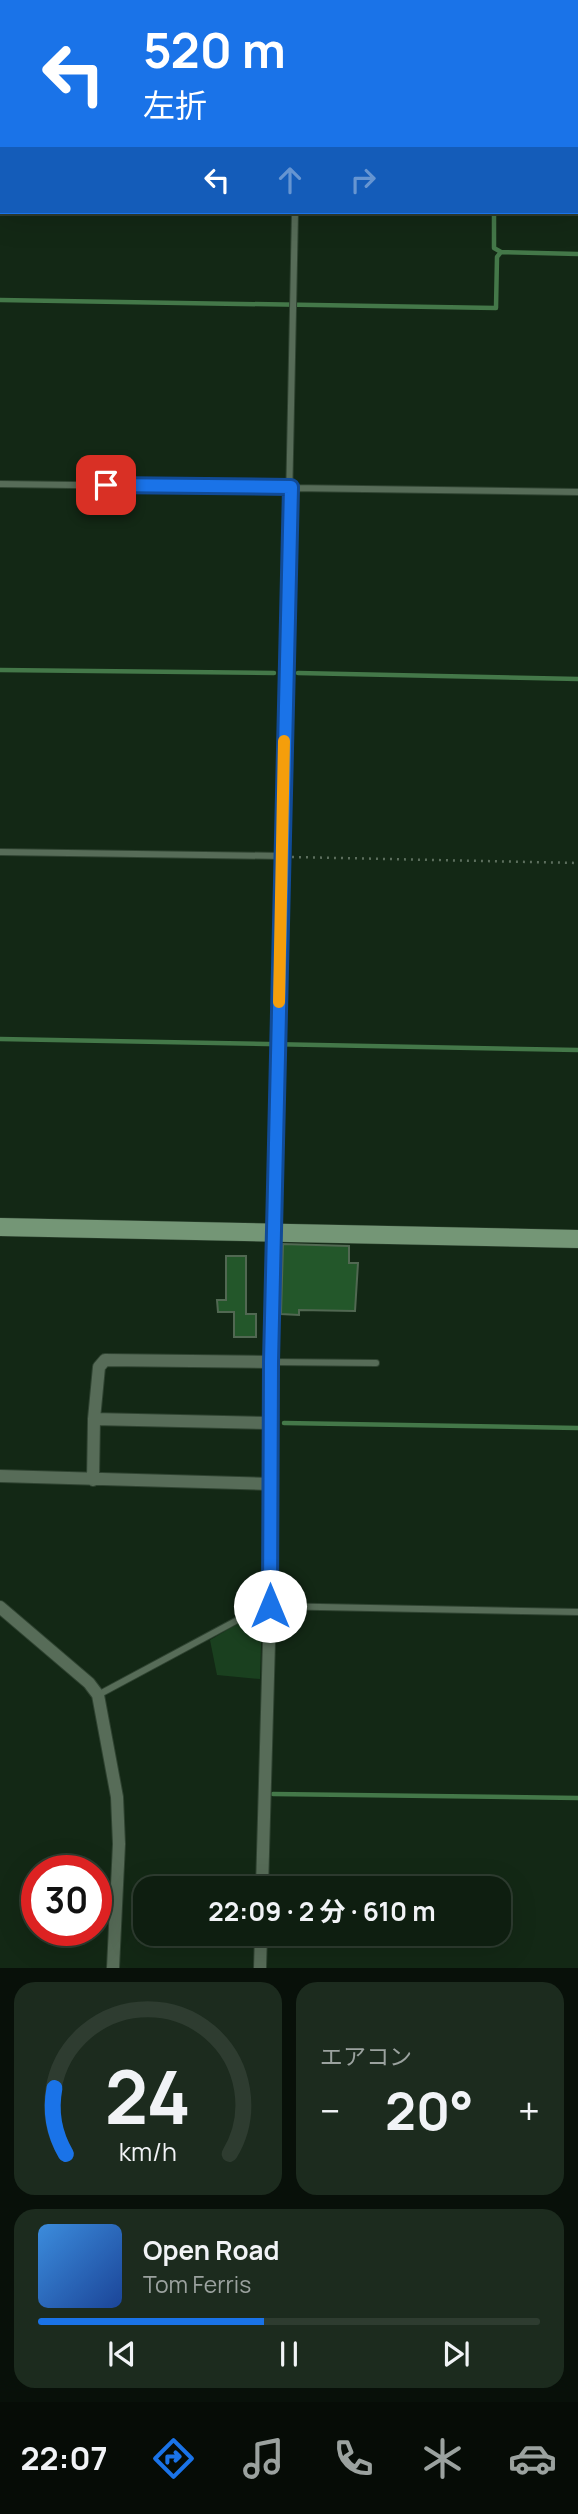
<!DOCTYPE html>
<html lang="ja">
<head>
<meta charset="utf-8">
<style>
  body { margin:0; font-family:Manrope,"Noto Sans JP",sans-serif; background:#1c2b1e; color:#f1f3f6; height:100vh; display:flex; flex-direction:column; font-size:26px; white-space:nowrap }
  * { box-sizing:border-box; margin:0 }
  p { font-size:23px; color:#9ba29f }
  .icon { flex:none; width:38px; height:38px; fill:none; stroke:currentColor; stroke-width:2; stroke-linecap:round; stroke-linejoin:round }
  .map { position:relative; height:1968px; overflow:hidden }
  .panel { display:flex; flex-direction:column; gap:14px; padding:14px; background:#081009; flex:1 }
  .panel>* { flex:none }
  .hud { position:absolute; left:0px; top:0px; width:579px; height:214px; box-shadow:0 7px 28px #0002,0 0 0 2px #2e3c30; background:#1a73e8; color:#fff; overflow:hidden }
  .speed { position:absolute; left:21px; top:1855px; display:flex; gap:14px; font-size:35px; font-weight:700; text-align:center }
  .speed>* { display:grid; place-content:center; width:91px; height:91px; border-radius:50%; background:#0e1e10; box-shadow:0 7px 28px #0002,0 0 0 2px #2e3c30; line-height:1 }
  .speed .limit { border:10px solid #d22; background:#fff; color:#111 }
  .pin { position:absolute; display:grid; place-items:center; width:60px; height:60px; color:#fff; margin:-30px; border-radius:14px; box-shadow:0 4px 10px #0006 }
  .me { position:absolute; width:77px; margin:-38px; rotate:0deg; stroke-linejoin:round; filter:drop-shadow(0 0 5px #0008) }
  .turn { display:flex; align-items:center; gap:24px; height:147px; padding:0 28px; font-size:32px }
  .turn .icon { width:91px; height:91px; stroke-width:2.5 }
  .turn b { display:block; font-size:49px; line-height:60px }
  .lanes { display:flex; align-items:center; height:66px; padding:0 28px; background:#0003; justify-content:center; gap:35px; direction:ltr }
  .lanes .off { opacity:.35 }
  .big { font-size:52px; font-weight:700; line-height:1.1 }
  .panel .card { flex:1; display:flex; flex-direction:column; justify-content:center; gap:10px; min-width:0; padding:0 24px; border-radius:21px; background:#1c2b1e }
  .panel .dial { align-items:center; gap:0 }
  .dial svg { height:182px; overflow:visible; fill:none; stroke:#2e3c30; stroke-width:7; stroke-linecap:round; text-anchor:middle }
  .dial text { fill:#f1f3f6; stroke:none }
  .song { display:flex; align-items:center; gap:21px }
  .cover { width:84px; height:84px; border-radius:10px; background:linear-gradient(135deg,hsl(210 70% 55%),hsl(220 70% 35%)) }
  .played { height:7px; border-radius:4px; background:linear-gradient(90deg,#1a73e8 45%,#2e3c30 45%) }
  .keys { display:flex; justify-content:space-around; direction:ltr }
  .heat { display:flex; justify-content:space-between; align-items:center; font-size:38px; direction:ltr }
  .panel .tiles { flex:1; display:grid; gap:14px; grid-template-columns:1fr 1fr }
  .card:last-child { grid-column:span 2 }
  .trip { position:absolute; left:133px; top:1876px; width:378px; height:70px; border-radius:21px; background:#0e1e10; box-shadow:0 7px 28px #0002,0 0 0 2px #2e3c30; font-weight:700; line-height:70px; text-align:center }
  .tabs { display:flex; height:112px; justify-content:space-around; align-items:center; background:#060c06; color:#9ba29f }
  .tabs .icon { width:49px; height:49px }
  .tabs .selected { color:#1a73e8 }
  .tabs b { font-size:32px; color:#f1f3f6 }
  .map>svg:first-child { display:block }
  .green { fill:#1a401f }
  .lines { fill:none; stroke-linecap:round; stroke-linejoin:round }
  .stream { stroke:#447849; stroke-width:4.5 }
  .building { fill:#23572a; stroke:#516852; stroke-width:2 }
  .lane-casing { stroke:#2f4331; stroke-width:8 }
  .street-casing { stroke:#2f4331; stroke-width:14 }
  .secondary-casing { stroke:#2f4331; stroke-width:19 }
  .path { stroke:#5c6e5d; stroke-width:2.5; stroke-dasharray:2 5; stroke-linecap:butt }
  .lane { stroke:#576c58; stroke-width:6 }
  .street { stroke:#576c58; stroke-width:12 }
  .secondary { stroke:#749676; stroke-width:18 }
  .route-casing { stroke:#114b97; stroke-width:18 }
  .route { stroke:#1a73e8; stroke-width:12 }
  .slow { stroke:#f59e0b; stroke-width:12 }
</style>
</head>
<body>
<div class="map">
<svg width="578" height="1968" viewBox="0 0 578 1968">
  <rect width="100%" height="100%" fill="#132815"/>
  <path class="green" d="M256,1613L262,1617L260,1679L217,1675L210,1640Z"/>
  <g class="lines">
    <path class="stream" d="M0,125H2
      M494,212V248L501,252
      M0,300L496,308L497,257L501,252L578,254
      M0,670L274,673
      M298,673L578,679
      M0,1039L578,1050
      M284,1423L578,1428
      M273,1794L578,1798"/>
  </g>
  <path class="building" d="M283,1244L349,1246V1263H358L355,1311L299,1310V1315L281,1314Z
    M226,1256H246V1314H256V1337H234V1312H218L217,1300H226Z"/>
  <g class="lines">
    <g class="lane-casing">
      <path id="lane" d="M95,2V0
        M173,2V0
        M0,484L578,492
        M0,852L282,856
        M274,1232L295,212
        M271,1362L376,1363
        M98,1695L258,1609L270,1606L578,1612"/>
    </g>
    <g class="street-casing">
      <path id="street" d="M417,2V0
        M505,2V0
        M94,1419L270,1423
        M0,1476L269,1484
        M93,1480L94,1419L99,1367L105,1360L271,1362
        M0,1607L89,1683L98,1695L117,1797L119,1844L113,1968
        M262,1888L270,1606L269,1484L274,1234
        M260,1968L261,1934"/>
    </g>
    <g class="secondary-casing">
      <path id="secondary" d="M355,2V0
        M0,111H2
        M0,1227L578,1239"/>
    </g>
    <path class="path" d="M193,2V0
      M547,2V0
      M292,857L578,863"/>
    <use href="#lane" class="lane"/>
    <use href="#street" class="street"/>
    <use href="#secondary" class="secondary"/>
  </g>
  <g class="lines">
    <g class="route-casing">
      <path id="route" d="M106,485L291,487L271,1362L270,1606"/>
    </g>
    <use href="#route" class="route"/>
    <path class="slow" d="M279,1002L284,741"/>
  </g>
</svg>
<div class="speed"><div class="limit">30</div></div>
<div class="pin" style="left:106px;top:485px;background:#d93025"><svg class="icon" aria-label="arrive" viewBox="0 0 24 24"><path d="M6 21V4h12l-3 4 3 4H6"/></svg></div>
<svg class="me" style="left:270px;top:1606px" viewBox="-20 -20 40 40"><circle r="19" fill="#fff"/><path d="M0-13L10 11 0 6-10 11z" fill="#1a73e8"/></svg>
<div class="trip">22:09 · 2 分 · 610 m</div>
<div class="hud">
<div class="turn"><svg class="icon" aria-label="left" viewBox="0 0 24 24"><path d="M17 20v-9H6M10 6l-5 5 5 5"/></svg><div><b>520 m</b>左折</div></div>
<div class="lanes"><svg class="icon" aria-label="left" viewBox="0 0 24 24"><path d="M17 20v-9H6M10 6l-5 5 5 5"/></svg><svg class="icon off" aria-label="ahead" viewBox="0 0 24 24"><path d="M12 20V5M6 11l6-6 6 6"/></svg><svg class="icon off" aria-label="right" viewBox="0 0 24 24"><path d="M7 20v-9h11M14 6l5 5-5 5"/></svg></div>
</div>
</div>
<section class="panel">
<div class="tiles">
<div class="card dial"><svg viewBox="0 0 100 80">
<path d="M14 69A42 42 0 1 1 86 69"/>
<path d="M14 69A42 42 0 0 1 9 40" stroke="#1a73e8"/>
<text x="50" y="56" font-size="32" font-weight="700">24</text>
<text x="50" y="72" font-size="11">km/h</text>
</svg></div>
<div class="card"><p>エアコン</p>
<div class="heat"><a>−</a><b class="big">20°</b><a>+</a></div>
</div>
<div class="card">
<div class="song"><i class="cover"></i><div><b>Open Road</b><p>Tom Ferris</p></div></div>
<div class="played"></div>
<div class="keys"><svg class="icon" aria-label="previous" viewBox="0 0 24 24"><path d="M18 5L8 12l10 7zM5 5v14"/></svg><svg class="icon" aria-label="pause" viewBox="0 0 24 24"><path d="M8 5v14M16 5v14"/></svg><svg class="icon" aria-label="next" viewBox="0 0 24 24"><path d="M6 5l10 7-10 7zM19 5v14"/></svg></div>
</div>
</div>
</section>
<nav class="tabs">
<b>22:07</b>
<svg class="icon selected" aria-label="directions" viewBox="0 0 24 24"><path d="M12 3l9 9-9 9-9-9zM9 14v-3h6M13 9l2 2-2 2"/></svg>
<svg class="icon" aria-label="music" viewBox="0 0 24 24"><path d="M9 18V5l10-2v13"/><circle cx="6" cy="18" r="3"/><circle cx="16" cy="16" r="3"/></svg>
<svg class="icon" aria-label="phone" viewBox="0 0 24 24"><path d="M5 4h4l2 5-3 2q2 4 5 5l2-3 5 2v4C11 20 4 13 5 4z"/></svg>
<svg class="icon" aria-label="climate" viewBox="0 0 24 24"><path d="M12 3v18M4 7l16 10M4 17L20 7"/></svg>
<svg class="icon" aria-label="car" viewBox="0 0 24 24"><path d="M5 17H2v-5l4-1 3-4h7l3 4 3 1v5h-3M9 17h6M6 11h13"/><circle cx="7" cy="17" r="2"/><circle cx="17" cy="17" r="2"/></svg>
</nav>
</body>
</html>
